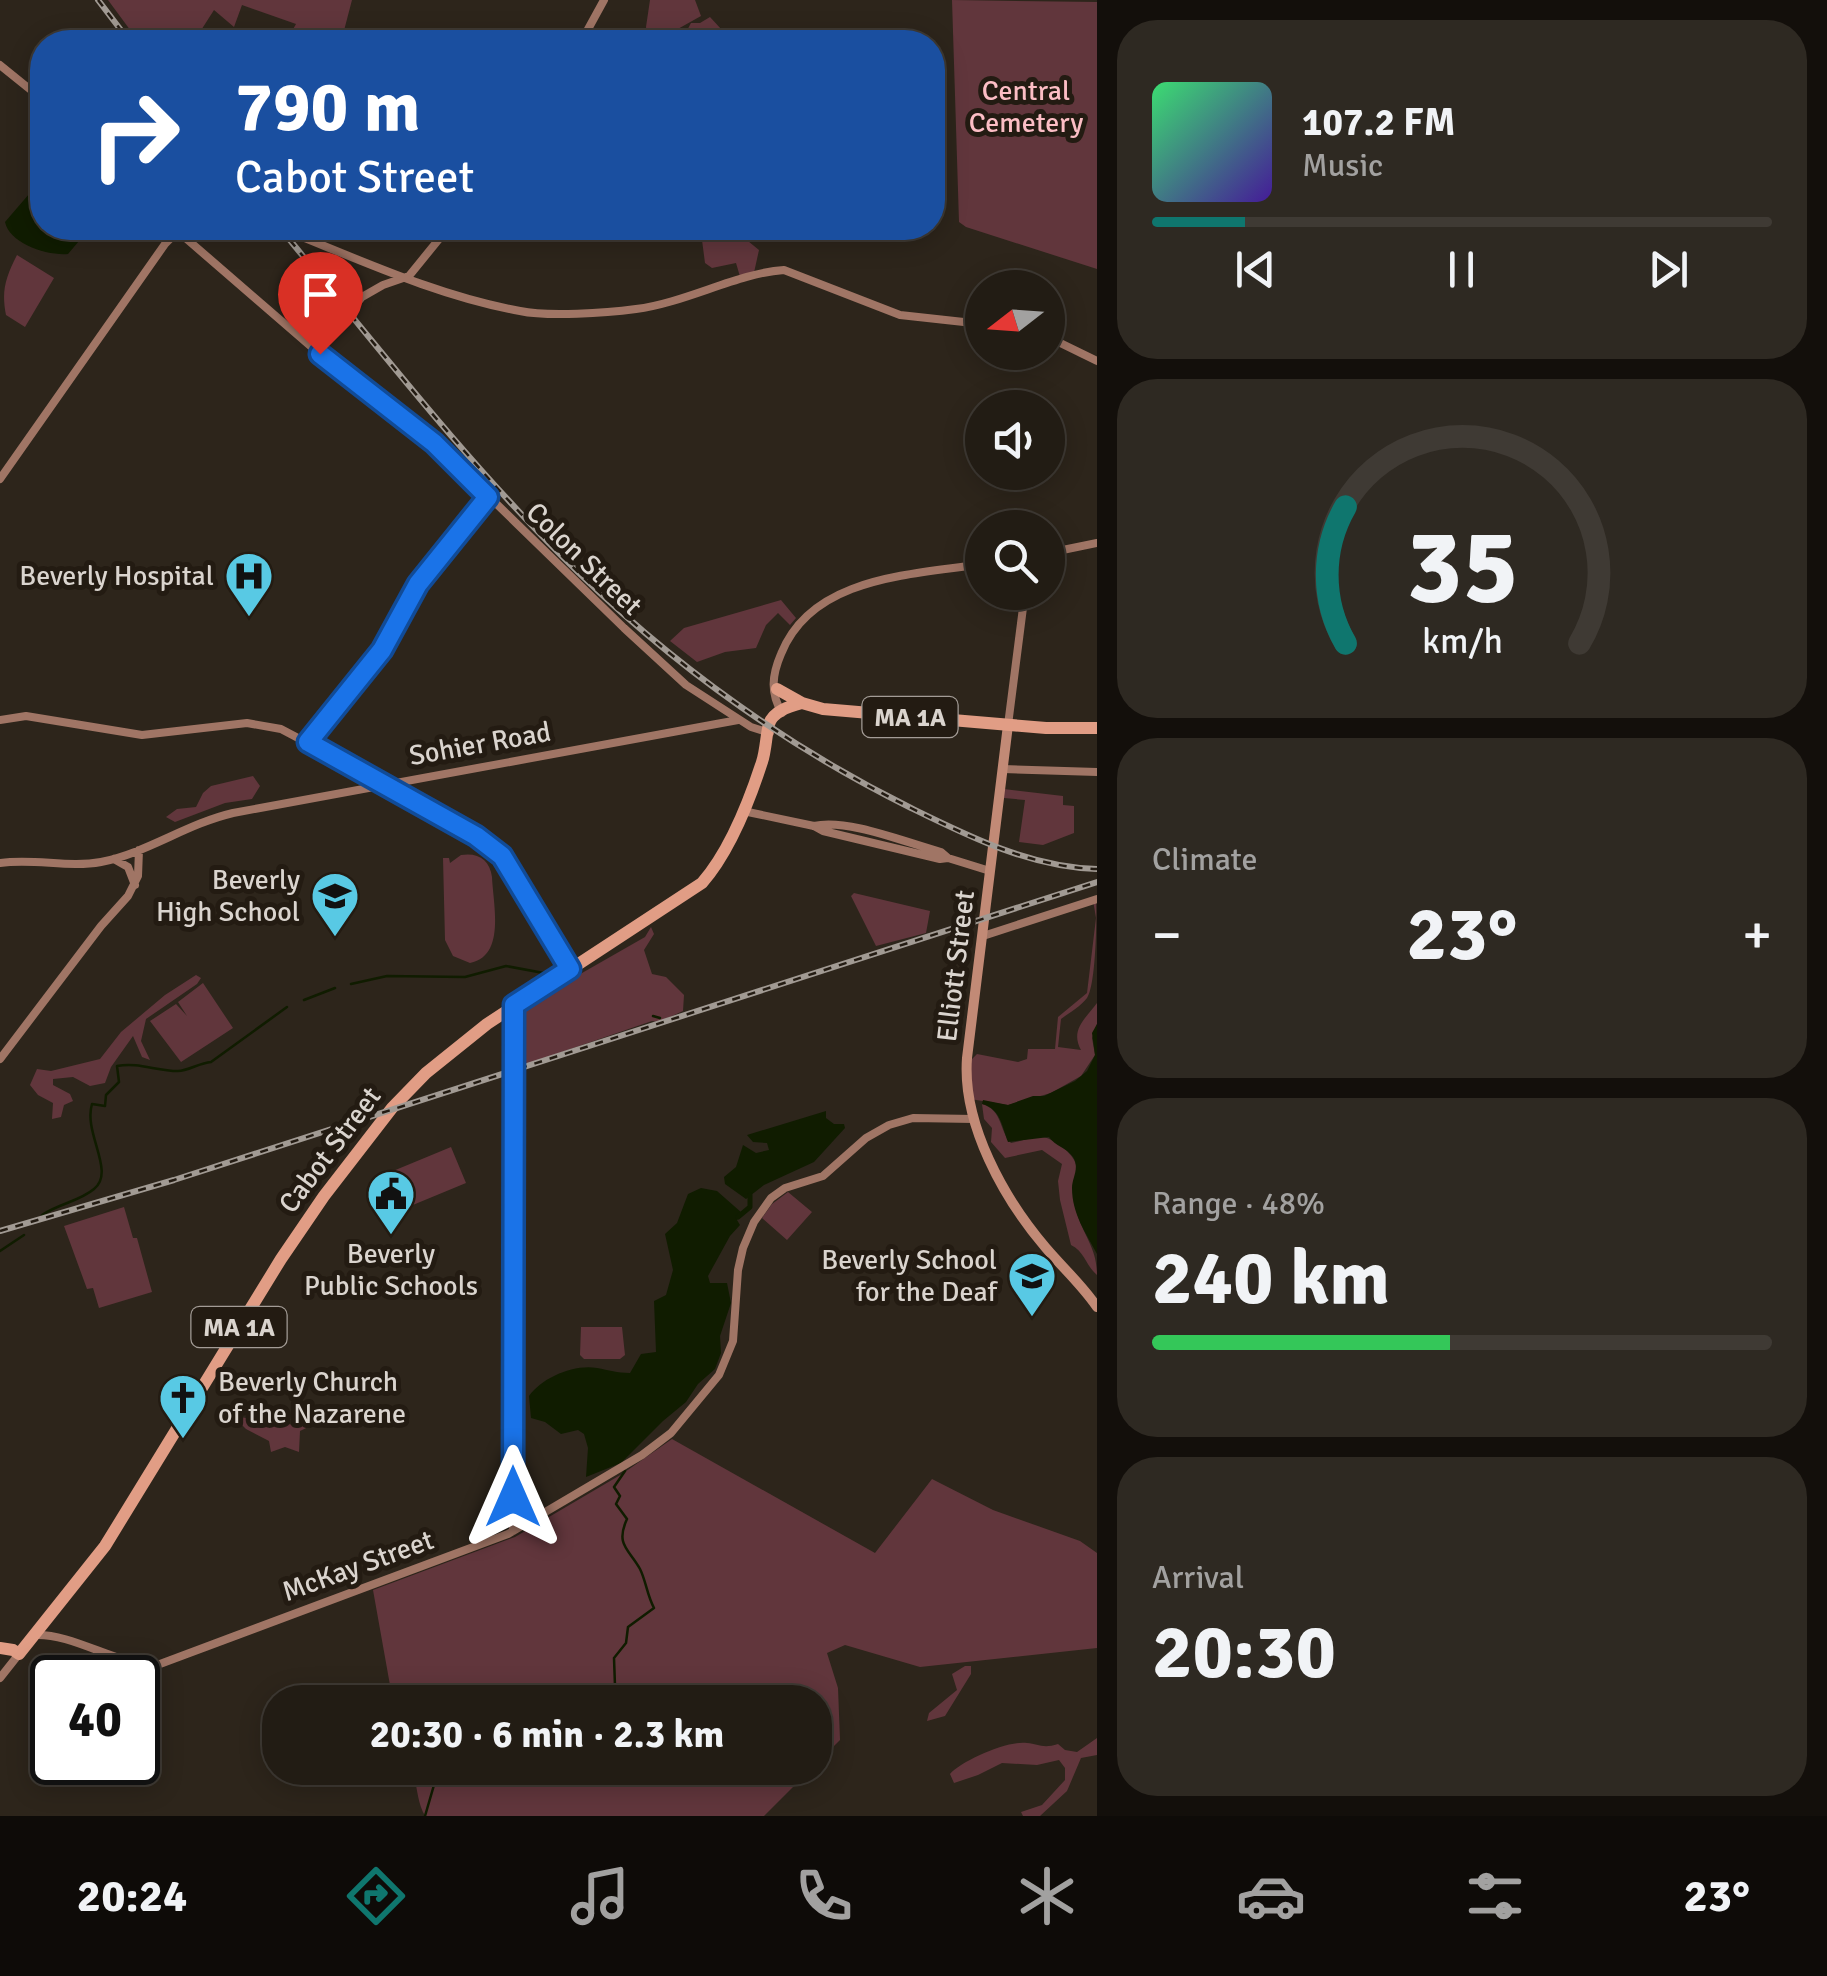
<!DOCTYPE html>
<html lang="en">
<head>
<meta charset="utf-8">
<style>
  body { margin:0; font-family:Signika,sans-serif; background:#2e2922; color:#f1f3f6; height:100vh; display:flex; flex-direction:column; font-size:38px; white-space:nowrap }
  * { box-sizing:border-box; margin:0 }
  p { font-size:32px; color:#a2a1a0 }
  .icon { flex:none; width:55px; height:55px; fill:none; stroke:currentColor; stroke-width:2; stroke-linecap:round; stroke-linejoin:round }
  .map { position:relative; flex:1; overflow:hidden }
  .side { display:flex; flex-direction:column; gap:20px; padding:20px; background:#130f0b; width:730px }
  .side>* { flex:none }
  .top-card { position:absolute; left:30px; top:30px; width:915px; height:210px; border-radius:40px; box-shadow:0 5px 25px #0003,0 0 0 2px #3f3a34; background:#1a4fa0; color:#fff; overflow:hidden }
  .needle { width:65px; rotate:253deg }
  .buttons { position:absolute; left:965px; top:270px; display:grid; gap:20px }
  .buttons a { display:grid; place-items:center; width:100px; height:100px; border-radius:50%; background:#221c14; box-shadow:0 5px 25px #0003,0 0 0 2px #3f3a34; font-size:50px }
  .speed { position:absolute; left:30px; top:1655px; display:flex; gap:20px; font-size:50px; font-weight:700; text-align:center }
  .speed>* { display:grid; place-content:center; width:130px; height:130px; border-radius:50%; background:#221c14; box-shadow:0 5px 25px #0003,0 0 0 2px #3f3a34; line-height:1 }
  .speed .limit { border:5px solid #111; border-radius:15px; background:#fff; color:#111 }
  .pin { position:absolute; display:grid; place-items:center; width:85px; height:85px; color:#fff; margin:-102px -42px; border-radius:50% 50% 50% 0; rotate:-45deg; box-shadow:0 0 10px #0007 }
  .pin .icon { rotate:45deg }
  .me { position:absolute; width:110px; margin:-55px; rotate:0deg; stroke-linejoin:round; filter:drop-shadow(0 0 8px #0008) }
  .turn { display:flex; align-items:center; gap:35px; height:210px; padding:0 40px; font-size:45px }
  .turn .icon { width:130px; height:130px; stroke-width:2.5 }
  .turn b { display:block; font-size:70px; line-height:85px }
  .big { font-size:75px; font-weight:800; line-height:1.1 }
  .side .widget { flex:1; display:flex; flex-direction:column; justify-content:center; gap:15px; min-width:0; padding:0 35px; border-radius:40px; background:#2e2922 }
  .side .dial { align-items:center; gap:0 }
  .dial svg { height:260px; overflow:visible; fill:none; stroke:#3f3a34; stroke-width:7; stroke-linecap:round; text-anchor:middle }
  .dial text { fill:#f1f3f6; stroke:none }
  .song { display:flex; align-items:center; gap:30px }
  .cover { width:120px; height:120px; border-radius:15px; background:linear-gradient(135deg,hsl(140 70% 55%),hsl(260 70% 35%)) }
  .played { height:10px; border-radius:5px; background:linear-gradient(90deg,#0f766e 15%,#3f3a34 15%) }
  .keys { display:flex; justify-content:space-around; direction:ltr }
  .heat { display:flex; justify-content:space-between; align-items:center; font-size:55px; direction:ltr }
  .charge { height:15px; border-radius:8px; background:linear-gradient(90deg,#34c759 48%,#3f3a34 0) }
  .trip { position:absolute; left:262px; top:1685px; width:570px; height:100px; border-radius:40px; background:#221c14; box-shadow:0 5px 25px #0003,0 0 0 2px #3f3a34; font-weight:800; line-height:100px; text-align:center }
  .dock { display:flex; height:160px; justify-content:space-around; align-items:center; background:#0e0b08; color:#a2a1a0 }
  .dock .icon { width:70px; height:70px }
  .dock .current { color:#0f766e }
  .dock b { font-size:45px; color:#f1f3f6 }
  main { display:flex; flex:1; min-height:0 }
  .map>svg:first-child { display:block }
  .green { fill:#61363c }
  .water { fill:#101c00 }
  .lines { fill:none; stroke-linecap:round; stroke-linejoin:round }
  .stream { stroke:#101c00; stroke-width:2.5 }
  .canal { stroke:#101c00; stroke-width:5 }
  .secondary { stroke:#a07565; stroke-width:8 }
  .primary { stroke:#c28a76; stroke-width:10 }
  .highway { stroke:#e19d85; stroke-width:12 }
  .rail-casing { stroke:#a19a93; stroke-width:6 }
  .rail { stroke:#231b12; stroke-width:2.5; stroke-dasharray:8; stroke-linecap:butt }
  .route-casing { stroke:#114b97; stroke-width:25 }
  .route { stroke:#1a73e8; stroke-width:18 }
  .labels { text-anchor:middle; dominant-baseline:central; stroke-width:10; stroke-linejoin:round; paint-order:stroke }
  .shield { fill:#231b12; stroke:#a39c96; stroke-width:2.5 }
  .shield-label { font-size:25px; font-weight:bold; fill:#dad4ce }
  .park-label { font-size:28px; fill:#fcbec5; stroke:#231b12 }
  .street-label { font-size:28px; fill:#dad4ce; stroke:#231b12 }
  .poi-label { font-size:28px; fill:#dad4ce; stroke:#231b12; text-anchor:end }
</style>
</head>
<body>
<main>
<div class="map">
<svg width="1097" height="1816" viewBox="0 0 1097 1816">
  <rect width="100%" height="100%" fill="#2d251b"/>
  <path class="green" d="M108,0H352L341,42L315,36L313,42H286L296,24L242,5L234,27L214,10L198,35L192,30L176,42H139Z
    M650,0H695L701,16L676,30L666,32L658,42H648L646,27Z
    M952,0L1097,2V269L966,227L959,222Z
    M710,17L733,42H668L671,34L683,38L691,23H700Z
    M643,228H705L718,242L714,228H732L759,250L753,277L741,280L736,263L712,268L705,263L702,240L695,229L643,231Z
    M17,255L54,278L25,327L6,315C1,290 6,277 17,255Z
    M781,600L796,618L790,625L778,613L766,625L756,648L725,652L697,662L670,641L684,628Z
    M253,776L260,786L252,799L225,803L175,822L166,817L177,809L196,807L203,793L211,786Z
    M1004,789L1063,796V805L1074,806V833L1043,845L1019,842L1025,800L1004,798Z
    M461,855C478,852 490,860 492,877C493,904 506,956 470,963L453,956L445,940L443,858H449L450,863Z
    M854,893L930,911L926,933L876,946L851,896Z
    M1096,899C1097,917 1096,985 1087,998C1081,1006 1069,1013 1061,1019L1058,1047L1081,1050C1070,1030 1085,1019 1097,1003V1024L1092,1038L1095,1055L1081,1076L1051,1093L1008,1105L970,1099L966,1065L977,1054L1018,1062L1027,1059L1028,1049H1055L1058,1017L1087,993L1096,918L1093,900Z
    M651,927L654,934L644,950L652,974L666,977L684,995L683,1011L659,1022L652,1021L518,1067L519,1009L645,937Z
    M196,975L201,978L197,984L146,1019L141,1041L150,1060L142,1057L133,1036L111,1067L105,1083L90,1086L73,1077L53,1079V1085L70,1094L73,1101L64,1105L61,1117L52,1119L53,1103L38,1095L30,1085L37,1069L51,1071L100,1059L121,1032L165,995Z
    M203,983L233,1028L181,1062L150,1021L176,1004L187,1016L178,1002Z
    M982,1104C1003,1110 999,1131 1011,1143C1021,1141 1032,1137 1042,1137C1051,1137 1074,1153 1076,1165C1078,1180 1070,1190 1076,1210C1083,1236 1097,1247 1097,1275C1086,1266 1085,1252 1071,1245L1060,1200L1058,1181L1062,1164L1042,1150L1005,1158L991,1142L992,1128L984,1119Z
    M451,1147L466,1183L408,1207L393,1171Z
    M788,1192L812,1212L787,1240L762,1218L772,1204Z
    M124,1207L133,1238H137L152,1292L99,1308L93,1288L87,1289L64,1226Z
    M581,1327H622L625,1355L620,1359H584L580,1355Z
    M323,1415L325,1419L300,1431L299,1452L285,1447L271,1452L269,1441L246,1429L233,1416L294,1425L306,1418Z
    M672,1439L875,1553L932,1479L993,1510L1080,1541L1097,1553V1648L920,1667L845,1645L827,1653L838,1688L840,1740L815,1765V1702H393L373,1590L515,1537L622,1474Z
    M965,1666H971V1674L945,1716L927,1721L929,1713L957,1690L952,1674Z
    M1097,1738V1755L1081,1758L1067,1791L1040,1816H1023L1021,1812L1042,1805L1065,1780V1768L1059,1760L1037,1765L1002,1763L978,1775L954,1783L950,1774C961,1761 1008,1740 1027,1743C1038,1744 1043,1749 1058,1744L1065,1750L1077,1752Z
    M411,1768H812L764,1816H425C416,1800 418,1784 411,1768Z"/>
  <path class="water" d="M42,179V228H90L68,254C47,256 9,243 5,222Z
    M1097,1024V1254C1086,1233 1072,1214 1072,1188C1072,1178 1080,1168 1073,1157C1067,1148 1055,1146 1049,1137L1008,1142C1002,1127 1001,1109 982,1104L983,1100L1008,1105L1033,1096H1044L1075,1081L1087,1071L1095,1055L1092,1033Z
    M826,1111V1118L834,1124H844L845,1128L814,1162L764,1185L746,1199L725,1184L724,1177L736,1167L743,1145L756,1153L769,1150L767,1143L753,1142L747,1135Z
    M701,1188L717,1191L742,1213L737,1220L740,1225L730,1236L708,1276L710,1283H727L731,1303L720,1336L721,1353L715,1369L698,1384L686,1402L663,1421L621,1463L586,1477L588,1448L584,1434L578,1430L561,1434L545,1422L531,1418L529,1396C542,1378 573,1364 597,1368C609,1370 617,1373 630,1373L641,1354L656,1352L654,1301L666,1295L673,1270L665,1234L677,1223L688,1194Z"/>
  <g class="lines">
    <path class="stream" d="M351,984L387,976L465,977L506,966L549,974
      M304,1000L335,988
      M653,1016L660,1018
      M42,1215C58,1204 80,1201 94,1189C116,1172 83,1133 92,1104L105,1106L106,1095L119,1082L117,1066C139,1062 156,1071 178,1071C188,1071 199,1063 211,1062L287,1007
      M0,1251L24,1235
      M544,1702C552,1700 561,1696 569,1695C589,1694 600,1705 615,1686L614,1658L626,1643L628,1627L654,1608C647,1595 646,1581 640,1569C629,1549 615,1545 627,1519L616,1504L620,1496L614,1487L625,1471
      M425,1816L434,1785L454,1768"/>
    <path class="canal" d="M738,1217L750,1207V1195"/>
    <path class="secondary" d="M581,42L604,0
      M0,65L42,99
      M174,228L315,350L434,443L624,628L686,685L751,727L770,733
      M280,228C358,259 437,296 520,311C548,317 606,313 636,309C685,303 738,273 784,270L900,315L982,324
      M1048,337L1097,361
      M315,350L362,297L383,285L409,276L448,228
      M0,479L165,244L181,228
      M1048,553L1097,543
      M782,713C770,693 772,675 781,654C812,576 912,575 982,564
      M0,720L26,716L142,735L247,723L281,729L385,784L496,850L570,969
      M1008,725L1025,592
      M308,742L382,650L418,584L488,497
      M1003,769L1097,772
      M743,811L814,826L823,831L940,859L948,858L990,871
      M814,826C847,818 907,843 941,852L948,858
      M114,859L128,867L135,885
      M0,863C34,858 68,868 101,862C147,853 186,824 233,813L738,720
      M983,936L1097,899
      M0,1059L101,926L128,896L138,876L139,850
      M513,1531L514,1006
      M35,1635C75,1633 125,1670 160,1664L508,1534L642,1455L671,1433L719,1375L733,1341L738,1270L743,1248L754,1222L771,1198L785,1188L823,1176L866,1138L889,1125L913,1118L974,1119
      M0,1678L19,1654"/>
    <path class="primary" d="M1008,725L967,1058C962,1124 1004,1199 1046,1248C1063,1268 1082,1285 1097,1307"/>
    <path class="highway" d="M777,689L802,703L823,709L1046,728H1097
      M0,1648L13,1650L19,1654L105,1546L281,1259L324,1196L392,1108L426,1073L487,1024L702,883C730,851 749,802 762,762C766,750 766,735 769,724C773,711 790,706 802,703"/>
    <g class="rail-casing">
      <path id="rail" d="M98,0L130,42
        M280,228C376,345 470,467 578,572C676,667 788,747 911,808C970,837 1030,867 1097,869
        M0,1231L174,1180L1097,882"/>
    </g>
    <use href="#rail" class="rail"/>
  </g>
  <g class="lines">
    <g class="route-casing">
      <path id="route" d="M320,354L434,443L488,497L418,584L382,650L308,742L476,836L502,856L570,969L514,1005L513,1497"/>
    </g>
    <use href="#route" class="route"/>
  </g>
  <defs>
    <g id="hospital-pin" transform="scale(2.5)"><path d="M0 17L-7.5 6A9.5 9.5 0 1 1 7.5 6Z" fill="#58c9e4" stroke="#231b12"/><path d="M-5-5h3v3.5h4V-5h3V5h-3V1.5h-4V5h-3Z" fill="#111"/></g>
    <g id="school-pin" transform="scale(2.5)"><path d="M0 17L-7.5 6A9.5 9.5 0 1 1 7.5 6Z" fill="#58c9e4" stroke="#231b12"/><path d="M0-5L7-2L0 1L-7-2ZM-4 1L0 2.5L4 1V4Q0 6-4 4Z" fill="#111"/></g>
    <g id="civic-pin" transform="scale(2.5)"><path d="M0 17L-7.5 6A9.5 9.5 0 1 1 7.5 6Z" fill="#58c9e4" stroke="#231b12"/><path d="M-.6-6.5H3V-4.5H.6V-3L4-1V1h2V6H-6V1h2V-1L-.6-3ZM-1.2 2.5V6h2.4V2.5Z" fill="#111"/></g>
    <g id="church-pin" transform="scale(2.5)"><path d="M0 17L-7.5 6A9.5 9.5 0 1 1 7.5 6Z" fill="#58c9e4" stroke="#231b12"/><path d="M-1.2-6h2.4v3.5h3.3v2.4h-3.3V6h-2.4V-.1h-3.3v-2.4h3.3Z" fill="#111"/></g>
  </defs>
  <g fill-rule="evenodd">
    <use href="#hospital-pin" x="249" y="576"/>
    <use href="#school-pin" x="335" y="896"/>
    <use href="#civic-pin" x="391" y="1194"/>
    <use href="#school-pin" x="1032" y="1276"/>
    <use href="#church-pin" x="183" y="1398"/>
  </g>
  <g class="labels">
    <g class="shield">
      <rect x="862.5" y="697" width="95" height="40" rx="8"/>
      <rect x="191.5" y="1307" width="95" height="40" rx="8"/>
    </g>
    <g class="shield-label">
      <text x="910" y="717">MA 1A</text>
      <text x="239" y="1327">MA 1A</text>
    </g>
    <g class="park-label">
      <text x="1026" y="91">Central<tspan x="1026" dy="32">Cemetery</tspan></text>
    </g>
    <g class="street-label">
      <text transform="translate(584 559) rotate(44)">Colon Street</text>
      <text transform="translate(480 744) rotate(-10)">Sohier Road</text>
      <text transform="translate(956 966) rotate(-83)">Elliott Street</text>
      <text transform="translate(330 1150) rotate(-53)">Cabot Street</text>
      <text transform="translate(358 1566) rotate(-20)">McKay Street</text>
    </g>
    <g class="poi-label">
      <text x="214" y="576">Beverly Hospital</text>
      <text x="300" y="880">Beverly<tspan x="300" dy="32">High School</tspan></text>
      <text x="391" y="1254" text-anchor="middle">Beverly<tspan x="391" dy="32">Public Schools</tspan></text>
      <text x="997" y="1260">Beverly School<tspan x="997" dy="32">for the Deaf</tspan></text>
      <text x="218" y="1382" text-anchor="start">Beverly Church<tspan x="218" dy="32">of the Nazarene</tspan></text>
    </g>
  </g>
</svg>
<div class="buttons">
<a><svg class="needle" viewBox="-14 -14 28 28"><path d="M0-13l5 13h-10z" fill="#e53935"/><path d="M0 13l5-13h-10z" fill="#a2a1a0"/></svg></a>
<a><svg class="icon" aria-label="sound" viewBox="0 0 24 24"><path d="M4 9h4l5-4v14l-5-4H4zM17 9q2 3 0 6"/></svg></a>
<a><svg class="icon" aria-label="search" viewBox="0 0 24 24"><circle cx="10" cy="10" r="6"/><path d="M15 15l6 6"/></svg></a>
</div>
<div class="speed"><div class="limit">40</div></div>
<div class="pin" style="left:320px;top:354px;background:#d93025"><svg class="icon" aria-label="arrive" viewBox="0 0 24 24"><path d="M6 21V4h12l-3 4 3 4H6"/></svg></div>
<svg class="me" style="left:513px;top:1497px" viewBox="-20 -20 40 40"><path d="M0-17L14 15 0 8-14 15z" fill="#1a73e8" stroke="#fff" stroke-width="4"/></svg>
<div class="trip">20:30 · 6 min · 2.3 km</div>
<div class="top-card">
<div class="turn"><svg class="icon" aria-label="right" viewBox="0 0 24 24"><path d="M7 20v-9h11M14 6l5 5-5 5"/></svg><div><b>790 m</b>Cabot Street</div></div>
</div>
</div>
<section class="side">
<div class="widget">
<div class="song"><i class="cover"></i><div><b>107.2 FM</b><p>Music</p></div></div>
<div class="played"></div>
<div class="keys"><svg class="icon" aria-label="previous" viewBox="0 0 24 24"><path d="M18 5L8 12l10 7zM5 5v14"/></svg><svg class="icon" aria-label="pause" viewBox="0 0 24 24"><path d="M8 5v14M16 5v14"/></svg><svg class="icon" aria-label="next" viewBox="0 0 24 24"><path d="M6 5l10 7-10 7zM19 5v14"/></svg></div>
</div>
<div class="widget dial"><svg viewBox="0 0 100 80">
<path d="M14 69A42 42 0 1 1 86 69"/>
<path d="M14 69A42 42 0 0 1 14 27" stroke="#0f766e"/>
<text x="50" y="56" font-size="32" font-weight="700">35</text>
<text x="50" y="72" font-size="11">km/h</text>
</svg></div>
<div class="widget"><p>Climate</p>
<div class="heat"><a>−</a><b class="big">23°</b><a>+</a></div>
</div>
<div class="widget"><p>Range · 48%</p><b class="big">240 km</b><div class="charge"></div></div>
<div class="widget"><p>Arrival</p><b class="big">20:30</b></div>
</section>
</main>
<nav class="dock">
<b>20:24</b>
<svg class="icon current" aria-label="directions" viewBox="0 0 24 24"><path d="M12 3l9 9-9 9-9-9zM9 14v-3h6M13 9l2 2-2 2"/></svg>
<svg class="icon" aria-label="music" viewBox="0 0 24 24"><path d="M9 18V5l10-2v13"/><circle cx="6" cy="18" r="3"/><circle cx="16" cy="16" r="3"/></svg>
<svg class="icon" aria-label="phone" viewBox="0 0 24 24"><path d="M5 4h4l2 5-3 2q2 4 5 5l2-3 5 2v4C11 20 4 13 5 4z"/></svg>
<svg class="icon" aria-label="climate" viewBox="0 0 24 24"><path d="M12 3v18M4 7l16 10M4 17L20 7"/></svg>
<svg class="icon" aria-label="car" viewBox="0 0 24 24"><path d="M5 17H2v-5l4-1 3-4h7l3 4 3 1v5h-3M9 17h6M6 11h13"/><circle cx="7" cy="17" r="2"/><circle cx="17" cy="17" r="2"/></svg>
<svg class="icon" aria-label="filters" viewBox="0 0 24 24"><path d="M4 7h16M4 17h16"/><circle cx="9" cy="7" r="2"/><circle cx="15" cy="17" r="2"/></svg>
<b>23°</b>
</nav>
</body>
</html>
